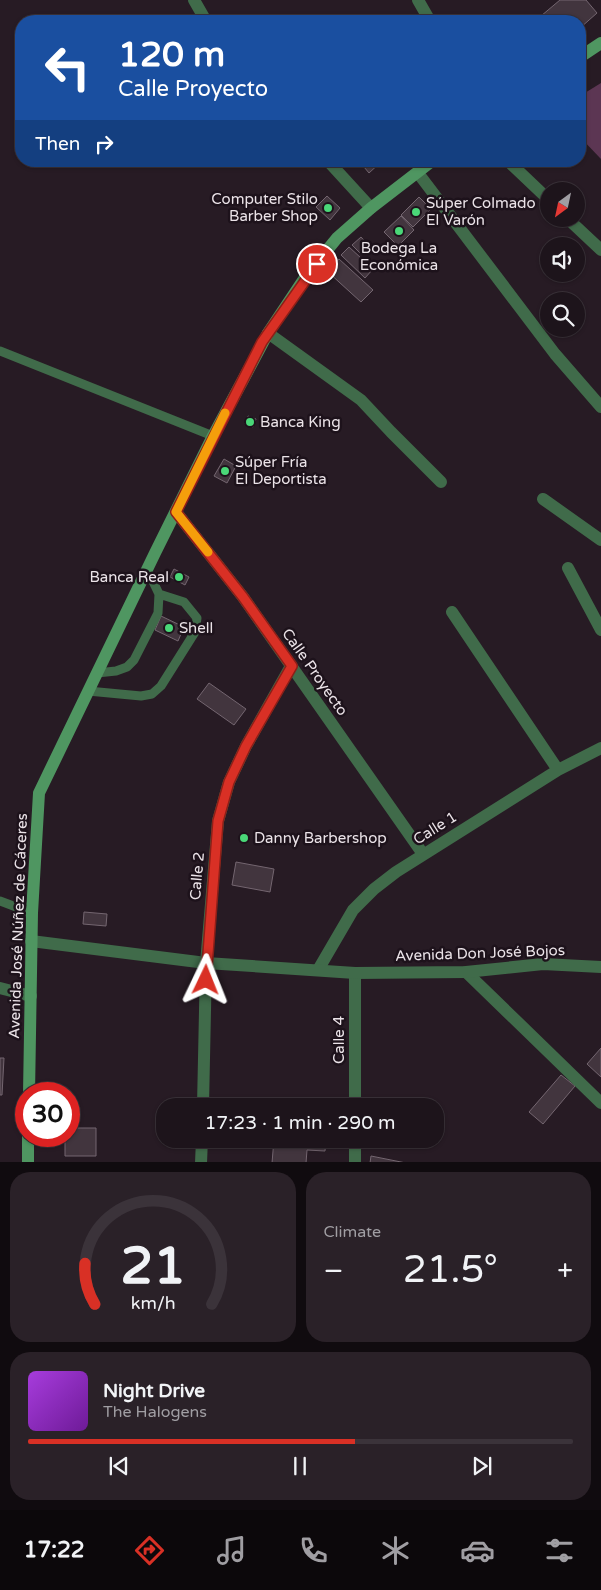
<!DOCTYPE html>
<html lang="en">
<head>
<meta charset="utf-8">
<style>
  body { margin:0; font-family:"Varela Round",sans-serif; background:#2a2128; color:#f1f3f6; height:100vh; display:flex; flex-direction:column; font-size:19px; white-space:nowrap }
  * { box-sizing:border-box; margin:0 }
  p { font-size:16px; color:#a09ea3 }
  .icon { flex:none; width:28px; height:28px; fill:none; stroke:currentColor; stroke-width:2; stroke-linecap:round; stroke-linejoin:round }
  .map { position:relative; height:1162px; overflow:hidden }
  .sheet { display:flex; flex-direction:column; gap:10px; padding:10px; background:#100b0f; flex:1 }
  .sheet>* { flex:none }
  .hud { position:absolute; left:15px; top:15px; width:571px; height:152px; border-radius:20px; box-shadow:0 1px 4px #0004,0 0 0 1px #3b333a; background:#1a4fa0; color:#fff; overflow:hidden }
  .needle { width:32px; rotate:213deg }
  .tools { position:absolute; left:540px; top:182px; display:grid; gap:10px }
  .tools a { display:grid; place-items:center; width:45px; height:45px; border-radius:50%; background:#1d141b; box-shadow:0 1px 4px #0004,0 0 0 1px #3b333a; font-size:25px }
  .speed { position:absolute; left:15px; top:1082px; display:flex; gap:10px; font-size:25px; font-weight:700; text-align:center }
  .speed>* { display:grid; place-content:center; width:65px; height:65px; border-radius:50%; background:#1d141b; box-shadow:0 1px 4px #0004,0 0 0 1px #3b333a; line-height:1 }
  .speed .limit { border:8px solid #d22; background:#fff; color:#111 }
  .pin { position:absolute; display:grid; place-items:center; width:42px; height:42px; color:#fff; margin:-21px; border:2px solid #fff; border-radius:50%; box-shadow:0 1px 5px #0007 }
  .me { position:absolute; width:55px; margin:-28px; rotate:2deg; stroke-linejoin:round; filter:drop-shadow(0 0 4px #0008) }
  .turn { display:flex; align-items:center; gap:18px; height:105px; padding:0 20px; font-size:22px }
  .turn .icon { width:65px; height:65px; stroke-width:2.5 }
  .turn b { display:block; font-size:35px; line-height:42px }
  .then { display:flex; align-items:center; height:48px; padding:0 20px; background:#0003; gap:10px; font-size:19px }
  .big { font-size:38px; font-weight:600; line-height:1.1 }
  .sheet .card { flex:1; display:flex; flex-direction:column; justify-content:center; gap:8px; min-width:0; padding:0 18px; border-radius:20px; background:#2a2128 }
  .sheet .dial { align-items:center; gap:0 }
  .dial svg { height:130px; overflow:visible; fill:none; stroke:#3b333a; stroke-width:7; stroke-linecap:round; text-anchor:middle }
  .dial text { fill:#f1f3f6; stroke:none }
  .song { display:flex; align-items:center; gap:15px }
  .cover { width:60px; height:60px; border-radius:8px; background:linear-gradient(135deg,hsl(280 70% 55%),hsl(280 70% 35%)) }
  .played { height:5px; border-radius:2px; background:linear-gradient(90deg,#d93025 60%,#3b333a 60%) }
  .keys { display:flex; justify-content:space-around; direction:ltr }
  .heat { display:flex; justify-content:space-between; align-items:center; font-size:28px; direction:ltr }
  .sheet .tiles { flex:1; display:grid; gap:10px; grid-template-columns:1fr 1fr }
  .card:last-child { grid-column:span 2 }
  .trip { position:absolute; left:156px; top:1098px; width:288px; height:50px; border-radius:20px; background:#1d141b; box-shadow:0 1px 4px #0004,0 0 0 1px #3b333a; font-weight:600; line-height:50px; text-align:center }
  .tab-bar { display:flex; height:80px; justify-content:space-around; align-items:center; background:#0c080b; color:#a09ea3 }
  .tab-bar .icon { width:35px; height:35px }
  .tab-bar .selected { color:#d93025 }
  .tab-bar b { font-size:22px; color:#f1f3f6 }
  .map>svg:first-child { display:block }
  .green { fill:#5c3653 }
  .building { fill:#42353e; stroke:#746670 }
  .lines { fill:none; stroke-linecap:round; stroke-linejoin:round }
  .service { stroke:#406b4a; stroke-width:9 }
  .pedestrian { stroke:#406b4a; stroke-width:12 }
  .minor { stroke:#406b4a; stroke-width:12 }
  .tertiary { stroke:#406b4a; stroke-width:12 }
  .secondary { stroke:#4f9661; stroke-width:12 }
  .route-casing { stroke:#8d1f18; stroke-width:12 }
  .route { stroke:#d93025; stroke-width:9 }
  .slow { stroke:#f59e0b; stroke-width:9 }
  .poi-dot { fill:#4ad778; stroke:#1d121b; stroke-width:2 }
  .labels { text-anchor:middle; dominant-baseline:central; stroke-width:5; stroke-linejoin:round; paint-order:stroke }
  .poi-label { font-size:15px; fill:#ebe3e8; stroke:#1d121b; text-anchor:start }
  .street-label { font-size:15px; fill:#ebe3e8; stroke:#1d121b }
</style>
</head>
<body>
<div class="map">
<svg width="601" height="1163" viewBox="0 0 601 1163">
  <rect width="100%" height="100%" fill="#271b24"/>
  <path class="green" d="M601,83V159L580,137V96Z"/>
  <path class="building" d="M560,0H586L597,13L580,28V21H535Z
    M359,161H382L369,173Z
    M327,196L340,208L330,220L316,207Z
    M419,197L431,209L413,227L401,215Z
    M401,216L414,230L398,246L384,232Z
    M361,237L370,247L362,255L352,245Z
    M349,247L373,269L365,278L341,255Z
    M339,259L373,290L361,302L328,272Z
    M248,416L256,419L253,427L245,424Z
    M224,459L236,466L227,483L214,476Z
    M174,569L189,577L185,585L170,577Z
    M161,616L184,627L178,641L155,630Z
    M209,683L246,709L234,725L197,699Z
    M236,862L274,869L270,892L232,885Z
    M84,912L107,914L106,926L83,924Z
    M601,1048V1077L587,1064Z
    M0,1058H4L2,1095H0Z
    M561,1075L575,1086L543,1124L529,1112Z
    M69,1128H96V1156H65V1136H69Z
    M274,1139H326L325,1151L307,1150L306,1163H272Z
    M371,1156L406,1163H370Z"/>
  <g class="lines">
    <path class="service" d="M0,351L213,436
      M97,673L116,671L127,667L134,660L158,613L159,594L147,569
      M88,691L141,696L152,694L161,686L195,632L197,618L184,602L159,594
      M0,901L32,913"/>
    <path class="pedestrian" d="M508,161L549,200
      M568,219L601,250"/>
    <path class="minor" d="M194,0L206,21
      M418,0L430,21
      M328,161L371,208
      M418,173L555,354L601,407
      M268,333L361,400L391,432L441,482
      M543,499L601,540
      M176,512L243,597L423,854
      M568,568L601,630
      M452,612L558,770
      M318,970L353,910L374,889L396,872L558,770L601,748
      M466,972L601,1103
      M355,973V1106
      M0,988L31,996
      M203,1106L206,963L218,821L229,782L246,746L291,666
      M355,1139V1163
      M201,1163L202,1139"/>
    <path class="tertiary" d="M31,941L206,963L355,973L466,972L543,964L601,967"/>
    <path class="secondary" d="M580,57L601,43
      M29,1094L32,913L39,793L155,553L213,436L268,333L306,276L337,238L371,208L432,161
      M28,1163V1136"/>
  </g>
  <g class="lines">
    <g class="route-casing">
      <path id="route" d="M206,980L218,821L229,782L246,746L292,666L243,597L176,512L262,342L317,264"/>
    </g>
    <use href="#route" class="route"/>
    <path class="slow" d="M208,552L176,512L225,413"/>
  </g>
  <g class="poi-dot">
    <circle cx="328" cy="208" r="5"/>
    <circle cx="416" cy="212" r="5"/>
    <circle cx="399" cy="231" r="5"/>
    <circle cx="250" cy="422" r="5"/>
    <circle cx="225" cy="471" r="5"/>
    <circle cx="179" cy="577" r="5"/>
    <circle cx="169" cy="628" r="5"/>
    <circle cx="244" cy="838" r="5"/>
  </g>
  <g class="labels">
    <g class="poi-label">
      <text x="318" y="199" text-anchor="end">Computer Stilo<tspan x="318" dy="17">Barber Shop</tspan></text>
      <text x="426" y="203">Súper Colmado<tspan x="426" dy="17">El Varón</tspan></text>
      <text x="399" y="248" text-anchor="middle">Bodega La<tspan x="399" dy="17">Económica</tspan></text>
      <text x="260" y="422">Banca King</text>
      <text x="235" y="462">Súper Fría<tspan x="235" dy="17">El Deportista</tspan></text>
      <text x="169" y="577" text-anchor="end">Banca Real</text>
      <text x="179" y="628">Shell</text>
      <text x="254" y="838">Danny Barbershop</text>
    </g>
    <g class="street-label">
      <text transform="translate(315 672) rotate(55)">Calle Proyecto</text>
      <text transform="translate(435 828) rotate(-32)">Calle 1</text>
      <text transform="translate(197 876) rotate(-85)">Calle 2</text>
      <text transform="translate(18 926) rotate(-88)">Avenida José Núñez de Cáceres</text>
      <text transform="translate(480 953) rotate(-2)">Avenida Don José Bojos</text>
      <text transform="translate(339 1040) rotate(-90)">Calle 4</text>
    </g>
  </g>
</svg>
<div class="tools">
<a><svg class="needle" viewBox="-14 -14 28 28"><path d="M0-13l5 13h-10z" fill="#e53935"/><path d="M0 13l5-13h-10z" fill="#a09ea3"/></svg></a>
<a><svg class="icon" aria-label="sound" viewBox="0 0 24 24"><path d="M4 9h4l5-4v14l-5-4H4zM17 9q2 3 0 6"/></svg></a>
<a><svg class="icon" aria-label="search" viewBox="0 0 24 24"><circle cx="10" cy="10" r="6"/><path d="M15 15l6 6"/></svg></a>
</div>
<div class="speed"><div class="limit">30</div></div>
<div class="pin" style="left:317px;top:264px;background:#d93025"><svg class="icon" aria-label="arrive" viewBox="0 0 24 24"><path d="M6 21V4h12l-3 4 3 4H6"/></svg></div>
<svg class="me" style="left:206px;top:980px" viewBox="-20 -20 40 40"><path d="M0-17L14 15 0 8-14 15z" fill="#d93025" stroke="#fff" stroke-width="4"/></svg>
<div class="trip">17:23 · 1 min · 290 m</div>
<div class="hud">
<div class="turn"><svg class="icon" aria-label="left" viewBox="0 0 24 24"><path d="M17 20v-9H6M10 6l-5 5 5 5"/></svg><div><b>120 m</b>Calle Proyecto</div></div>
<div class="then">Then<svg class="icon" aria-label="right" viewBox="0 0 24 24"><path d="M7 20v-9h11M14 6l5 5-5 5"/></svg></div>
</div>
</div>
<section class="sheet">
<div class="tiles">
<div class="card dial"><svg viewBox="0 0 100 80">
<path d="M14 69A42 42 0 1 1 86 69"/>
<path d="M14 69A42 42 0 0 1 8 44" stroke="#d93025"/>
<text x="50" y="56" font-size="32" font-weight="700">21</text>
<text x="50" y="72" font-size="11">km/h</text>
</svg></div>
<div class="card"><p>Climate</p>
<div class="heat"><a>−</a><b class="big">21.5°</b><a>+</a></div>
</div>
<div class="card">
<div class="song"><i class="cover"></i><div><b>Night Drive</b><p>The Halogens</p></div></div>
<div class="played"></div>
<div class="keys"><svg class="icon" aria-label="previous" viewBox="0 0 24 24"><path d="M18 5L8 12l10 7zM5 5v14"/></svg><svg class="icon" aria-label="pause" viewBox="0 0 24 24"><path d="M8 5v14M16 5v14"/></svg><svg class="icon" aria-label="next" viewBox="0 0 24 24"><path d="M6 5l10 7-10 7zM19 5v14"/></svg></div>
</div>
</div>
</section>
<nav class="tab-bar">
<b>17:22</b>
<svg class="icon selected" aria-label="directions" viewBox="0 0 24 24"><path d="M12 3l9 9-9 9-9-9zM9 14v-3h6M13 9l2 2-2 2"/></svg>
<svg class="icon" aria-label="music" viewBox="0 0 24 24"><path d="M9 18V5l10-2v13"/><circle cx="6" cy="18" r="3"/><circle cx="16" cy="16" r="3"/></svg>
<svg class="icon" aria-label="phone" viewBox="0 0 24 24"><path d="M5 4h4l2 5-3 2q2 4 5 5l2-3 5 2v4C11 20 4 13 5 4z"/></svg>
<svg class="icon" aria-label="climate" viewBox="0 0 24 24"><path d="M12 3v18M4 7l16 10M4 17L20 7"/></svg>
<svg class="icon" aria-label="car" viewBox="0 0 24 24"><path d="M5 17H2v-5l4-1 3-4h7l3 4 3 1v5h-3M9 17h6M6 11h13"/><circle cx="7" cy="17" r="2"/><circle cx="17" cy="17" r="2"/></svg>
<svg class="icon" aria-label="filters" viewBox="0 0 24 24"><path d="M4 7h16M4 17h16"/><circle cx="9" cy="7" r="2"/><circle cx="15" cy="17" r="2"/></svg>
</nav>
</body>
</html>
